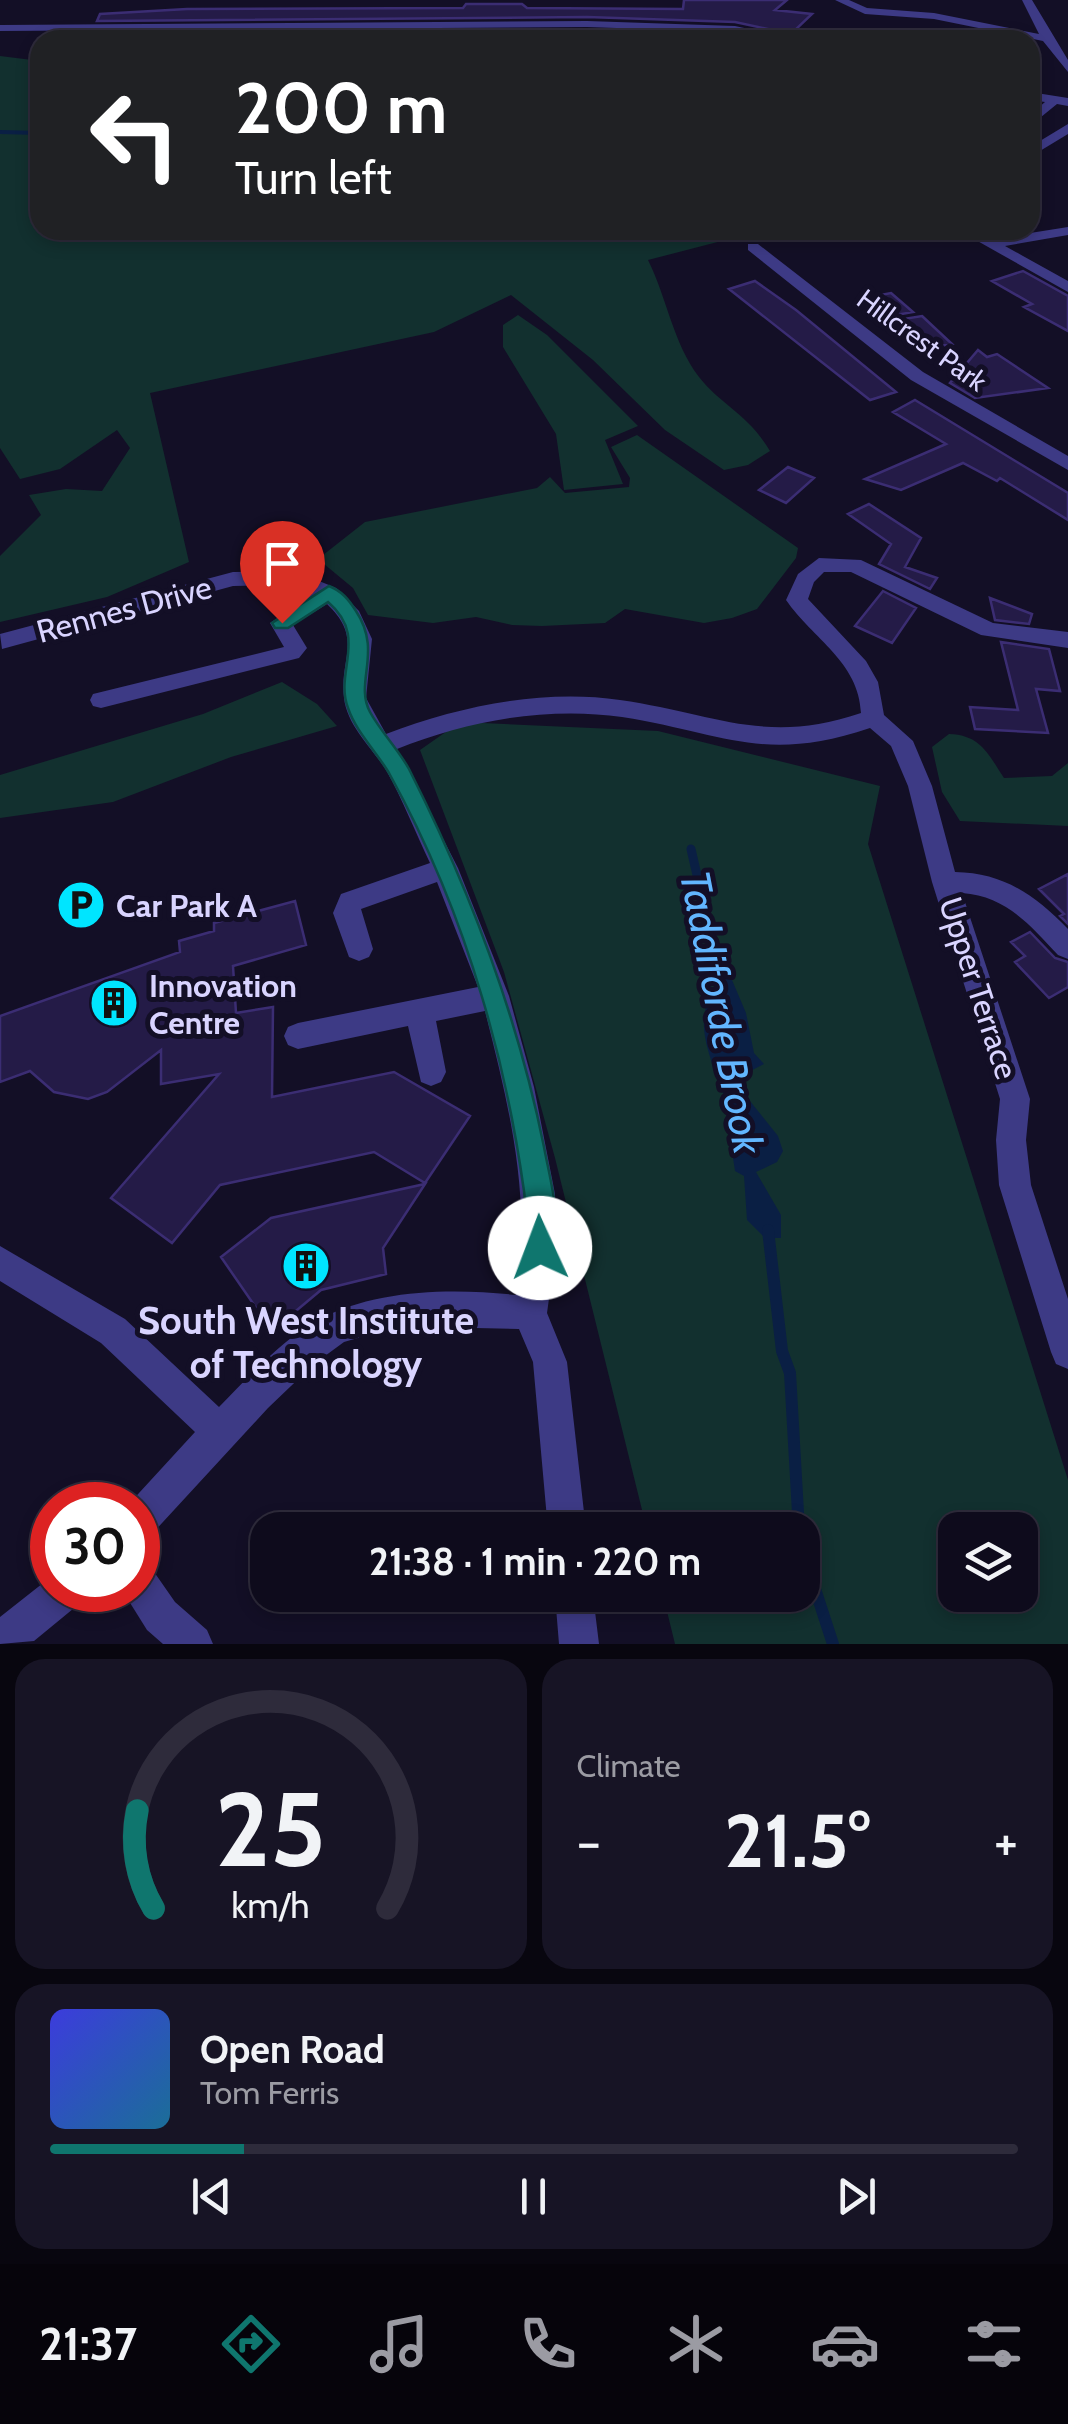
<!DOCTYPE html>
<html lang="en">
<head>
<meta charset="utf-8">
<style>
  body { margin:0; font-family:Cabin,sans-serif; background:#171425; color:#f1f3f6; height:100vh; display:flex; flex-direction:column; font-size:38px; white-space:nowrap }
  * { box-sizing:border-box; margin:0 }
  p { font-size:32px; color:#9b9ba3 }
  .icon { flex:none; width:55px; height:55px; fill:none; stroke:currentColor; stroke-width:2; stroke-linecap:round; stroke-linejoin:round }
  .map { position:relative; height:1644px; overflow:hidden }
  .details { display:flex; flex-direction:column; gap:15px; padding:15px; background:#08060f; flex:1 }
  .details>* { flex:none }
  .banner { position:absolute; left:30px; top:30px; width:1010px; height:210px; border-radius:30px; box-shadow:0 5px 15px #0003,0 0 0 2px #2e2b3b; background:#202124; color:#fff; overflow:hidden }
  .fabs { position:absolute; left:938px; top:1512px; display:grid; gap:20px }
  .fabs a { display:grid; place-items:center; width:100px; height:100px; border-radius:20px; background:#0e0b1c; box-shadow:0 5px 15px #0003,0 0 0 2px #2e2b3b; font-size:50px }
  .speed { position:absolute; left:30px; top:1482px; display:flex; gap:20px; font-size:50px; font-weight:700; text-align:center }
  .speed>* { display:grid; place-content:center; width:130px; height:130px; border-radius:50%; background:#0e0b1c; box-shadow:0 5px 15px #0003,0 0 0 2px #2e2b3b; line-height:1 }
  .speed .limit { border:15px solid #d22; background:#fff; color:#111 }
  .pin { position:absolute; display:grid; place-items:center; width:85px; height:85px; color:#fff; margin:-102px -42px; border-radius:50% 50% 50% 0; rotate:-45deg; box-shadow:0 0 10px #0007 }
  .pin .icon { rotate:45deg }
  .me { position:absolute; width:110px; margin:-55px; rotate:358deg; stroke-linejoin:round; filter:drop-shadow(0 0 8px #0008) }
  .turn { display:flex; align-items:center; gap:35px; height:210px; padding:0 40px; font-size:45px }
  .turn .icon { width:130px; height:130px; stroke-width:2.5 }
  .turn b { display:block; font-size:70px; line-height:85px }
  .big { font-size:75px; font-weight:700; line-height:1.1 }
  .details .widget { flex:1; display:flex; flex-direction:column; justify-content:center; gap:15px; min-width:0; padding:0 35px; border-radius:30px; background:#171425 }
  .details .dial { align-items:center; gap:0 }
  .dial svg { height:260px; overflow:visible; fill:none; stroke:#2e2b3b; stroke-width:7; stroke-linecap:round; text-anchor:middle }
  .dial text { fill:#f1f3f6; stroke:none }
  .song { display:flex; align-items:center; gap:30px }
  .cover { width:120px; height:120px; border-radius:15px; background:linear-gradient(135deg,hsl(240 70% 55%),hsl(200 70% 35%)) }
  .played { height:10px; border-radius:5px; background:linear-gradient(90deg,#0f766e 20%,#2e2b3b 20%) }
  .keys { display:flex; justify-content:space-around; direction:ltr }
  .heat { display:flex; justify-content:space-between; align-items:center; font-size:55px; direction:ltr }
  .details .tiles { flex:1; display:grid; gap:15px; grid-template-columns:1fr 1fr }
  .widget:last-child { grid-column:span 2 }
  .trip { position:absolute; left:250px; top:1512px; width:570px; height:100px; border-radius:30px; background:#0e0b1c; box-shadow:0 5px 15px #0003,0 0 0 2px #2e2b3b; font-weight:700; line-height:100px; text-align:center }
  .tab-bar { display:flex; height:160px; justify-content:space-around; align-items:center; background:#06040b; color:#9b9ba3 }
  .tab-bar .icon { width:70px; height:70px }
  .tab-bar .active { color:#0f766e }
  .tab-bar b { font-size:45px; color:#f1f3f6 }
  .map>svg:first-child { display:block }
  .green { fill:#12302f; fill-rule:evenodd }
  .water { fill:#0a1f44 }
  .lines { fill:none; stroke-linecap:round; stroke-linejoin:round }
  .stream-far2 { stroke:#0a1f44; stroke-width:4 }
  .stream-far1 { stroke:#0a1f44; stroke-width:9 }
  .stream { stroke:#0a1f44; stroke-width:12 }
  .building { fill:#241b47; stroke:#3b2d73; stroke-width:2.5 }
  .minor { fill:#3d3a85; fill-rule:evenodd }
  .route { fill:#0f766e; stroke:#0a4d48; stroke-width:2.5 }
  .labels { text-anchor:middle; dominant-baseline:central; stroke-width:10; stroke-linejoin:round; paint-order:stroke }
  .far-street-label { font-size:28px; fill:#d9d4ff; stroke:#130f26 }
  .street-label { font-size:32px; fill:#d9d4ff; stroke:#130f26 }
  .poi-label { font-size:32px; font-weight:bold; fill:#d9d4ff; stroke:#130f26; text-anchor:start }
  .near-poi-label { font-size:38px; font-weight:bold; fill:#d9d4ff; stroke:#130f26 }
  .near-water-label { font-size:42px; font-style:italic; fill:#62b6ff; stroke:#130f26 }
</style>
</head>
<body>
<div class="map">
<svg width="1068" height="1644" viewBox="0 0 1068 1644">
  <rect width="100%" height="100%" fill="#130f26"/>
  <path class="green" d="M0,56L40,61V230H764L648,260C667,298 673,343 699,377C722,406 748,414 770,451L748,465L724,470L665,430L593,360L511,295L434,332L150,393L189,562L107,597L0,622V556L41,515L29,495L66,489L102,491L130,448L117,430L60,469L20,479L0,448Z
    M518,315L547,335L638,426L605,440L623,484L564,490L556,434L503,347V325Z
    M637,435L798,548L796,558L757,609L732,618L704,623L625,609L605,623L542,626L512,625L476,617L433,623L368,615L353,588L318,559L365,522L537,488L550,477L565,493L629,487L630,478L611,447Z
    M282,682L317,704L337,726L231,757L113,802L0,818V775L203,714Z
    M460,722L658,731L880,786L868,844L1068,1480V1644H675L663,1595H802V1530H647L555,1158L504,972L420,750ZM955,1530H1020V1595H955Z
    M949,734C981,735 988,754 1004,778L1052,776L1068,763V826L960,821L942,792L932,747Z"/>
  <path class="water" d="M720,976L732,980L746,1013L754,1053L764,1064L733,1080L778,1136L783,1151L777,1162L756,1172L781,1215V1238H765L747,1220L744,1176L735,1171L722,1085L718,1082C704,1037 694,1019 720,976Z"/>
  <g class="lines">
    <path class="stream-far2" d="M0,132L40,133"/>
    <path class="stream-far1" d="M691,849L723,988"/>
    <path class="stream" d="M768,1230L782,1351L790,1373L799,1530
      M802,1549L833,1644"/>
  </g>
  <path class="building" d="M684,0H787L775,10L812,14L791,34L735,22L587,17L97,21L100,14L187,9L463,8L466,4H522L527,8L683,9Z
    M587,31L740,36L738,40L310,36L86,40L89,34Z
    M1023,271L1068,296V331L1024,307L1032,304L992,281Z
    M755,281L796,310L896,392L870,400L729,289Z
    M891,293L913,312L885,317L864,298Z
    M922,316L952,344L923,349L897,320Z
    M978,350L987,357L997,354L1048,388L975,398L950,383Z
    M915,400L1068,493V520L1000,478L997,481L963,463L901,490L865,479L946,444L893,412Z
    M788,467L814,478L786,503L759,490Z
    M869,504L921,538L905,567L937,578L930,589L879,564L891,544L848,514Z
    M883,591L916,608L892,643L855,626Z
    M990,598L1032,614L1029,624L995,620Z
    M1001,642L1049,649L1060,691L1036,689L1048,733L975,729L970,707L1018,710Z
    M1068,874V924L1060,916L1064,914L1039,889Z
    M295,901L306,945L233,966L236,1013L273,1007L272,1097L394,1072L470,1116L425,1183L374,1152L220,1185L172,1243L111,1198L219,1074L161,1084V1050L107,1092L88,1099L54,1092L30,1071L0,1082V1016L180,952L179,941L214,931V923Z
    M1030,932L1055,958L1068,962V987L1049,998L1015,962L1025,956L1011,942Z
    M425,1184L383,1248L386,1274L321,1290L272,1331L221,1257L271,1218Z"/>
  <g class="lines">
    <path class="minor" d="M835,0H849L867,8L934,13L1039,34L1022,0H1032L1068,60V72L1043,41L934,19L865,14Z
      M587,21L735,26L800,40L735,32L587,27L0,31V25Z
      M1030,92L1068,98V106L1057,104L1030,126V115L1045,102L1030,100Z
      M1068,124V134L1030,157V147Z
      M1068,227V235L1005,246L1068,281V292L958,230H976L992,239Z
      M748,244H758L923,372L1068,456V470L911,380L748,250Z
      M819,558L861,560L993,623L1068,632V648L981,635L851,572H824L814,582L808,599L866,661L878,682L884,715L913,741L932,786L955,872C1004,873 1035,895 1068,929V959L1058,955C1030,925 1006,896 962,893L1030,1099L1026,1140L1031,1185L1068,1299V1369L1056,1364L1051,1352L999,1185L996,1140L1000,1099L932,882L908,786L891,746L870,728C763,764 724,733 622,717C547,706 467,721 397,749L458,868L509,996L534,1087L555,1194L556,1248L547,1313L567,1362L586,1530H548L533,1362L519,1329L430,1327L375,1333L344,1342L314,1364L268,1408L151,1535L138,1540V1505H128L195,1432L101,1343L0,1281V1246L125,1319L219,1407C249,1377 281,1340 318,1320C375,1289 453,1288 516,1295C532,1195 509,1107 485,1011L436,1021L446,1072L441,1082L431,1086L421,1082L408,1026L298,1049L288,1045L284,1036L288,1027L298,1023L478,987L437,882L361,909L373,949L369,957L359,961L349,957L333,913L341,894L430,863C415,832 403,800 386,770C373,749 347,726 344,698C339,658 364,639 327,604L293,625L307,648L299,658L101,708L93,706L90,700L93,694L284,647L270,623L312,594L292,585L233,586L2,649L0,634L233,572L295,571L336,588L359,611L372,639L366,698L386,734C460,706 542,689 620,700C713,713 765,746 861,713C859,662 813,639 786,600L798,574Z
      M138,1564L152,1569L175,1602L207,1630L213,1644H163L147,1630L122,1590H138Z
      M52,1576V1590H84L79,1604L34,1641L0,1644V1617Z
      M555,1595H593L599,1644H559Z"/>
  </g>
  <path class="route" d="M329,586C342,591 349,600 356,611C383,652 354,682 370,712C381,732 398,749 409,769C470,890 517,1013 544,1147C550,1180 564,1226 551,1259L540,1263L530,1259C521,1238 527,1213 524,1191C515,1126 501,1060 482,997C460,922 427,842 389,773C376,751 356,732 348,708C334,671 369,637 328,602L288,628H275L272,623Z"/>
  <defs>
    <g id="parking-disc" transform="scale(2.5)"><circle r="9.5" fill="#00e5ff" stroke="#130f26"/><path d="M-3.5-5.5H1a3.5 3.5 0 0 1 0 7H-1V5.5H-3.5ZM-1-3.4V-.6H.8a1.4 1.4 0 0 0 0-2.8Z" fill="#111"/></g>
    <g id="building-disc" transform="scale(2.5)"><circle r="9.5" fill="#00e5ff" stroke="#130f26"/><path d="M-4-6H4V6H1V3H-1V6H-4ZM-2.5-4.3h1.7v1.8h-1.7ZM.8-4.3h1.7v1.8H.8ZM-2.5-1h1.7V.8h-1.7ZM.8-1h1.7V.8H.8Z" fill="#111"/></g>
  </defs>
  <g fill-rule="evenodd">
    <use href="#parking-disc" x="81" y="905"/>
    <use href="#building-disc" x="114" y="1003"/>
    <use href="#building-disc" x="306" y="1266"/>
  </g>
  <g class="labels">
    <g class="far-street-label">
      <text transform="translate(922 340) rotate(36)">Hillcrest Park</text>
    </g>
    <g class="street-label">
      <text transform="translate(124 609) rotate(-15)">Rennes Drive</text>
      <text transform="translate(979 988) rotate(72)">Upper Terrace</text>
    </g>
    <g class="poi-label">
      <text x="116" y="905">Car Park A</text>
      <text x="149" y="985">Innovation<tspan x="149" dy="37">Centre</tspan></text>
    </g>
    <g class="near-poi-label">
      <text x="306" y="1320">South West Institute<tspan x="306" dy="44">of Technology</tspan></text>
    </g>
    <g class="near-water-label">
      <text transform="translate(722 1012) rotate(79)">Taddiforde Brook</text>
    </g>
  </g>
</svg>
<div class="fabs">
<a><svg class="icon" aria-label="layers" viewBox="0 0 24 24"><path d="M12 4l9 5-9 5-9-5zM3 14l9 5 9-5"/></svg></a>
</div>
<div class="speed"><div class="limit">30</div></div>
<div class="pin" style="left:282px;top:623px;background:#d93025"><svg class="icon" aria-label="arrive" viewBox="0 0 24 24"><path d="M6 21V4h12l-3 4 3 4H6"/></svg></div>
<svg class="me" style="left:540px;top:1248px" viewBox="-20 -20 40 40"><circle r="19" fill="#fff"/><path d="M0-13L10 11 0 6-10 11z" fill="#0f766e"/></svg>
<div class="trip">21:38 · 1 min · 220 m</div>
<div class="banner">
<div class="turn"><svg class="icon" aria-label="left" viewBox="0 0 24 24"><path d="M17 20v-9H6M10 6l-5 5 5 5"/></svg><div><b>200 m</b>Turn left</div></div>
</div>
</div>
<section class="details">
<div class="tiles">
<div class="widget dial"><svg viewBox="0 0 100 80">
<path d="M14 69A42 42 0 1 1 86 69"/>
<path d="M14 69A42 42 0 0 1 9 39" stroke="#0f766e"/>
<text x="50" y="56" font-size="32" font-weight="700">25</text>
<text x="50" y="72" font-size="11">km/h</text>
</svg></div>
<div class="widget"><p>Climate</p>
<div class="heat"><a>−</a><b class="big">21.5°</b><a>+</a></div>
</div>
<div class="widget">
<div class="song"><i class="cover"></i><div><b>Open Road</b><p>Tom Ferris</p></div></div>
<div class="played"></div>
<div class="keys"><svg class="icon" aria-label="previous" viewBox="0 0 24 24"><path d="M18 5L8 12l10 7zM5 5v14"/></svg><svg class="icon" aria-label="pause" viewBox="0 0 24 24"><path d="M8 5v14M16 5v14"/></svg><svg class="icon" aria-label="next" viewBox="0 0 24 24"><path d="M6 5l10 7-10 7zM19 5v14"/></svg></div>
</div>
</div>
</section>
<nav class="tab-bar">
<b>21:37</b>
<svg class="icon active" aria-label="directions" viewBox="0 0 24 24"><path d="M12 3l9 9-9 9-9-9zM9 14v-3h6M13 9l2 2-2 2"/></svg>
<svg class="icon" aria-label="music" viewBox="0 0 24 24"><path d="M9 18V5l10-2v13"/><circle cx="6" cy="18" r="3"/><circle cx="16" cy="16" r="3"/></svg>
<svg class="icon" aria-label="phone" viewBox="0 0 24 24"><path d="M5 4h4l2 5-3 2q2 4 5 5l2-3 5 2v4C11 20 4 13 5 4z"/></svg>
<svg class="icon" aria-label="climate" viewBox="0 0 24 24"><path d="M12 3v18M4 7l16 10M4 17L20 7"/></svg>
<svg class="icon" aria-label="car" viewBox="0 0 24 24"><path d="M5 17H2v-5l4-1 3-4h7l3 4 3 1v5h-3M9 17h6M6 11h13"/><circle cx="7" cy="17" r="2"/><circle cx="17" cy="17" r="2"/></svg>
<svg class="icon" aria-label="filters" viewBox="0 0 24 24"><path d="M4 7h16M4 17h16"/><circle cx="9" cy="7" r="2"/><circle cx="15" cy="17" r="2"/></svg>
</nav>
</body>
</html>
